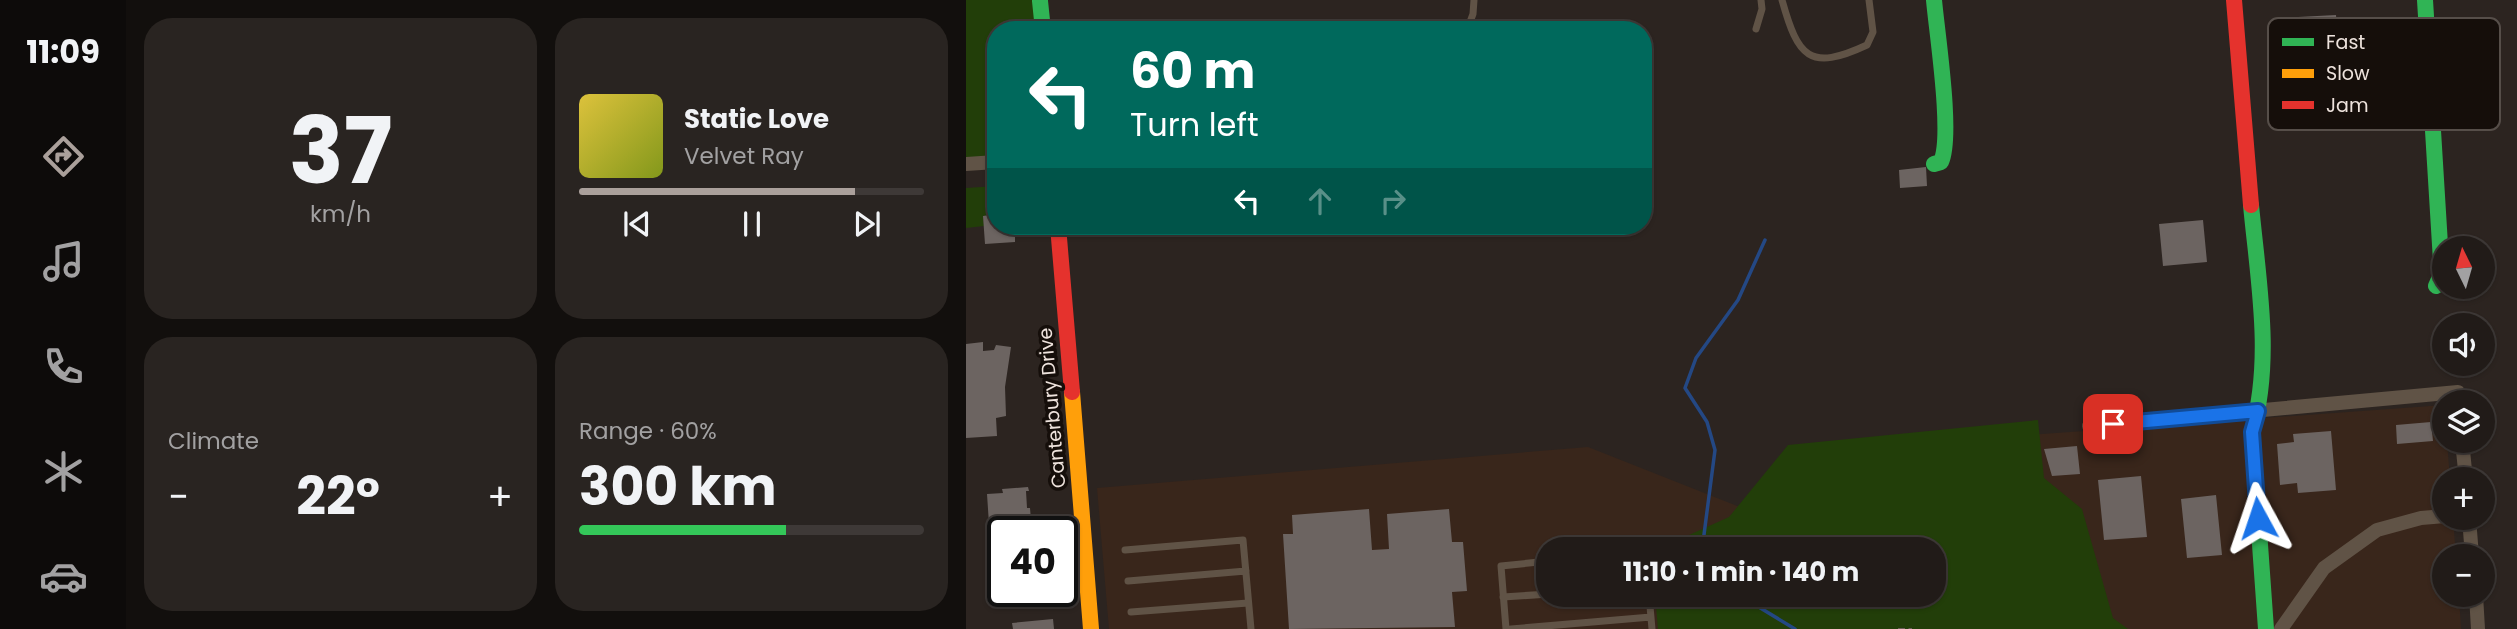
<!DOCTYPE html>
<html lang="en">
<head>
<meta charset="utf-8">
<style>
  body { margin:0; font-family:Poppins,sans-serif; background:#292421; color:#f1f3f6; height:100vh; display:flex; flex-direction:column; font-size:26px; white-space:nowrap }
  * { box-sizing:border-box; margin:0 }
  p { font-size:23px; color:#a2a1a2 }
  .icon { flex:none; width:38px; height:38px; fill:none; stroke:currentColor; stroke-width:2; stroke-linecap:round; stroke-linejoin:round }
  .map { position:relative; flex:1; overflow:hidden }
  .panel { display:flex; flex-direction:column; gap:18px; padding:18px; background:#120f0d; width:840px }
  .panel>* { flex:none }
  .guide { position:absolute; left:21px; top:21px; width:665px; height:214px; border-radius:28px; box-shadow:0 2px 5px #0004,0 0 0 2px #3e3937; background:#00695c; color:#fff; overflow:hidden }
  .needle { width:46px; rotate:355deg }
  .buttons { position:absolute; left:1466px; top:236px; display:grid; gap:14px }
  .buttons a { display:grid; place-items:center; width:63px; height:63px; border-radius:50%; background:#211b18; box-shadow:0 2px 5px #0004,0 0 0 2px #3e3937; font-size:35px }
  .speed { position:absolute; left:21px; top:516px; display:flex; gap:14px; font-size:35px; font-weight:700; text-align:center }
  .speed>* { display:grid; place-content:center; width:91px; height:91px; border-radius:50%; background:#211b18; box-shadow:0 2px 5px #0004,0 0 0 2px #3e3937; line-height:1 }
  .speed .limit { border:4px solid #111; border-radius:10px; background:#fff; color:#111 }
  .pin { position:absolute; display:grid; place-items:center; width:60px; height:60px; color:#fff; margin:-30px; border-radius:14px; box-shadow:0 4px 10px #0006 }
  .me { position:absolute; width:77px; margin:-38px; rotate:355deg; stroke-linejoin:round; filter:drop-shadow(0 0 5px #0008) }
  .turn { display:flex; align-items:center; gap:24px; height:147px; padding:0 28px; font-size:32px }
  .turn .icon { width:91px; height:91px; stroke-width:2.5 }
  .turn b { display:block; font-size:49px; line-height:60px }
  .lanes { display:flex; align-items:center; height:66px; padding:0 28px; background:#0003; justify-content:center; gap:35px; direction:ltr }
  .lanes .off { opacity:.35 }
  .big { font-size:52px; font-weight:700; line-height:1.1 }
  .panel .card { flex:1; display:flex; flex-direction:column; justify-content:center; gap:10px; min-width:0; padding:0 24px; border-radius:28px; background:#292421 }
  .panel .dial { align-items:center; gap:0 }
  .dial b { font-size:91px; line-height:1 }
  .song { display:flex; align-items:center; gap:21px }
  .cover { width:84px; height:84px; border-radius:10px; background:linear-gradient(135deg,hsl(50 70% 55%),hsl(70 70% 35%)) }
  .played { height:7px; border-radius:4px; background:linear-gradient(90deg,#aaa09b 80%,#3e3937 80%) }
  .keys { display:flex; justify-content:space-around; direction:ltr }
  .heat { display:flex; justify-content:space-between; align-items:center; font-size:38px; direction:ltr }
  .charge { height:10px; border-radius:5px; background:linear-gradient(90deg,#34c759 60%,#3e3937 0) }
  .panel .tiles { flex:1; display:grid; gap:18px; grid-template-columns:repeat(2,1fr) }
  .trip { position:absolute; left:570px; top:537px; width:410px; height:70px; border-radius:28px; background:#211b18; box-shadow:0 2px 5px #0004,0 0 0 2px #3e3937; font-weight:700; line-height:70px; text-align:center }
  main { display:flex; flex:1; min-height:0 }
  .menu { display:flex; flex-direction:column; width:126px; justify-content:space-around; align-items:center; background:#0d0b0a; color:#a2a1a2 }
  .menu .icon { width:49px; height:49px }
  .menu .on { color:#aaa09b }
  .menu b { font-size:32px; color:#f1f3f6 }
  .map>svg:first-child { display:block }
  .built { fill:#39261b }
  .green { fill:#223e09 }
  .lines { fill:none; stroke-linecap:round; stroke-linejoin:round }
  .stream { stroke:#244884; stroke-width:3.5 }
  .building { fill:#6c6461 }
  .path { stroke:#685e55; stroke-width:2; stroke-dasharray:7 3.5; stroke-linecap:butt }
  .lane { stroke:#605346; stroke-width:7 }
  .street { stroke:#605346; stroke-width:14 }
  .fast { stroke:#30b455; stroke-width:16 }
  .slow { stroke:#ff9f0a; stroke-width:16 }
  .jam { stroke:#e5322d; stroke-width:16 }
  .route-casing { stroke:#114b97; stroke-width:18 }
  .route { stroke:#1a73e8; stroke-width:12 }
  .labels { text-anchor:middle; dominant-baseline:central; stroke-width:7; stroke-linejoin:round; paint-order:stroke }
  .street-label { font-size:19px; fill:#eee3dd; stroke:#150e0a }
  .key { fill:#150e0a; stroke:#564e49; stroke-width:2 }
  .key-label { font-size:19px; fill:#eee3dd }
</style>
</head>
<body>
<main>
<nav class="menu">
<b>11:09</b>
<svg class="icon on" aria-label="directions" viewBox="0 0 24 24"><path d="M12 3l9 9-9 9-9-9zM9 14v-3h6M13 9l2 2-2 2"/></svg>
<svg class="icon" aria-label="music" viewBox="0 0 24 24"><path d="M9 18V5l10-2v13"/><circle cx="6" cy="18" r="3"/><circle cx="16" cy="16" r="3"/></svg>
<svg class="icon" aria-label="phone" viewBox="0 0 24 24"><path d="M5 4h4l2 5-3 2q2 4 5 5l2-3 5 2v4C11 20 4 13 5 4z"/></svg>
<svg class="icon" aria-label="climate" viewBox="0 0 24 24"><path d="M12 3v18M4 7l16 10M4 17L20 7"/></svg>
<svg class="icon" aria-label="car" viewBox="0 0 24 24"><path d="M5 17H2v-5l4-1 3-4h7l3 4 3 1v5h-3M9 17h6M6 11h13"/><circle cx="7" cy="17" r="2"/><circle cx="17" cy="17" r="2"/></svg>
</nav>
<section class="panel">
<div class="tiles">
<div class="card dial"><b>37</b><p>km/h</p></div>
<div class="card">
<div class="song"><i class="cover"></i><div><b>Static Love</b><p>Velvet Ray</p></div></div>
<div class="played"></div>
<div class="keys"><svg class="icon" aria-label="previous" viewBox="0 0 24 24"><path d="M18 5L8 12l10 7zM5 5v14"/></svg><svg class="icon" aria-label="pause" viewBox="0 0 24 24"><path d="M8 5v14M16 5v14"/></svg><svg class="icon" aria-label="next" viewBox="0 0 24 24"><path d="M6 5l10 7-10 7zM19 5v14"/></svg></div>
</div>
<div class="card"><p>Climate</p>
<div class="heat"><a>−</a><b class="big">22°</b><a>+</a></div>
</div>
<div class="card"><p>Range · 60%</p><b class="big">300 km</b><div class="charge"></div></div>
</div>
</section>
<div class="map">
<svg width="1551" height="629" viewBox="0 0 1551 629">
  <rect width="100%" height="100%" fill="#2c2420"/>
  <path class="built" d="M1479,405V441H1481L1484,479L1479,480V518H1487L1490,556H1479V595H1493L1495,629H1145L1065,496L1063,435Z
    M622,447L880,549L583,550V595H968L1080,629H143L131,488Z"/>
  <path class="green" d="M0,0H68L77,30H30V162L0,164Z
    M30,186V214L17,216L18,226L0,228V188Z
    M1072,420L1078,478L1116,509L1147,618L1162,629H692L689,595H968V550L692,549L763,517L822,445Z"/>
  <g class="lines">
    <path class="stream" d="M736,550L749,450L741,422L719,388L730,358L772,300L799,240
      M773,595L829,629"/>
  </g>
  <path class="building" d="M1370,15L1372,41L1333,44L1332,17Z
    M960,167L961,186L934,188L933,170Z
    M30,214V226H49V242L19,244L17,216Z
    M1237,220L1241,262L1197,266L1193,224Z
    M17,342V351L28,350L30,345L45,347L39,387L40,416L30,418L31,436L0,438V344Z
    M1465,422L1467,441L1431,444L1430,425Z
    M1365,431L1370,490L1332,493L1331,483L1314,485L1311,444L1328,442L1327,434Z
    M1111,446L1114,474L1086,476L1078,449Z
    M1175,476L1181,537L1138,540L1132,480Z
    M62,487L63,491H60L61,508H64L66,532H37V538L24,539L21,494L37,493L36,489Z
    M1250,495L1256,555L1221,558L1215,499Z
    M403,509L406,550L423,549L421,514L483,509L486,542H497L501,591L486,592L489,627L323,629L317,534H327L326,515Z
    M87,619L88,629H47L46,623Z"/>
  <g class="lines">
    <path class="path" d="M932,629H946"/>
    <path class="lane" d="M816,0C832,57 843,72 901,45L907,32L903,0
      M790,29L796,9L795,0
      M501,30L507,14L508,0
      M159,550L277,540L285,629
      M162,581L280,571
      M683,595L686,629
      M537,597L583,594
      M165,612L282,603
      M540,629L535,566L583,561
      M545,629L685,617"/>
    <path class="street" d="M0,164L30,162
      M1123,426L1492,392L1493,402
      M1496,441L1500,480
      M1503,518L1506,556
      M1510,595L1512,629
      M1315,629L1358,568L1411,530L1455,518L1479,516"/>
    <path class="fast" d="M968,0C971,34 987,136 975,162L968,164
      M1459,0L1475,261L1474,277L1470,286
      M74,1L77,30
      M1285,205C1292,280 1307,359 1286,432L1300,629"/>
    <path class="slow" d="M106,392L125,629"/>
    <path class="jam" d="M1268,0L1285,205
      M92,226L106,392"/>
  </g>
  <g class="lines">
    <g class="route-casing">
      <path id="route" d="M1147,424L1292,411L1286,432L1292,518"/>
    </g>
    <use href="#route" class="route"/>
  </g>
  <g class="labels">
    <g class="street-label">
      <text transform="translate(86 408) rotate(-95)">Canterbury Drive</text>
    </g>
  </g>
  <rect x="1302" y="18" width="232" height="112" rx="10" class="key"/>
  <rect x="1316" y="38" width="32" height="8" fill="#30b455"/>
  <rect x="1316" y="69" width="32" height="9" fill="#ff9f0a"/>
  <rect x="1316" y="101" width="32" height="8" fill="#e5322d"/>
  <g class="key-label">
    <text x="1360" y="49">Fast</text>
    <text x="1360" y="80">Slow</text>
    <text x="1360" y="112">Jam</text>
  </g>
</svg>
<div class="buttons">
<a><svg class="needle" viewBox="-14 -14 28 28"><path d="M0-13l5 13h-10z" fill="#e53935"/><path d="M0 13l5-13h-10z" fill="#a2a1a2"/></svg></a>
<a><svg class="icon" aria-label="sound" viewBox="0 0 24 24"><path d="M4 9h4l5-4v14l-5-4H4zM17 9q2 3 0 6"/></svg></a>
<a><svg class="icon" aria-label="layers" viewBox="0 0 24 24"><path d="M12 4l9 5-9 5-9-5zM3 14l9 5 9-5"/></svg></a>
<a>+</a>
<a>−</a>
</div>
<div class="speed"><div class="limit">40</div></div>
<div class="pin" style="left:1147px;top:424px;background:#d93025"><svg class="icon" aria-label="arrive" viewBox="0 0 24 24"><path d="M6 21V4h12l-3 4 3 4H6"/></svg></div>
<svg class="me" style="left:1292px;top:518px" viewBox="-20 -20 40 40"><path d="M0-17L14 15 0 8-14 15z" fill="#1a73e8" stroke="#fff" stroke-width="4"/></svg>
<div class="trip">11:10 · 1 min · 140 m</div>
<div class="guide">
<div class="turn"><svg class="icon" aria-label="left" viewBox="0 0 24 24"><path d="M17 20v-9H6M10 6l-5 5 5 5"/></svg><div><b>60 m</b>Turn left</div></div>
<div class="lanes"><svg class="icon" aria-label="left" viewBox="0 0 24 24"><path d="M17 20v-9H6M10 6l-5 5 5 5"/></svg><svg class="icon off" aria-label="ahead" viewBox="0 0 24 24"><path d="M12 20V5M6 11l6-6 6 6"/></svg><svg class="icon off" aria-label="right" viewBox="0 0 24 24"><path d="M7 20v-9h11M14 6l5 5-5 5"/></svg></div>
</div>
</div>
</main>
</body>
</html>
